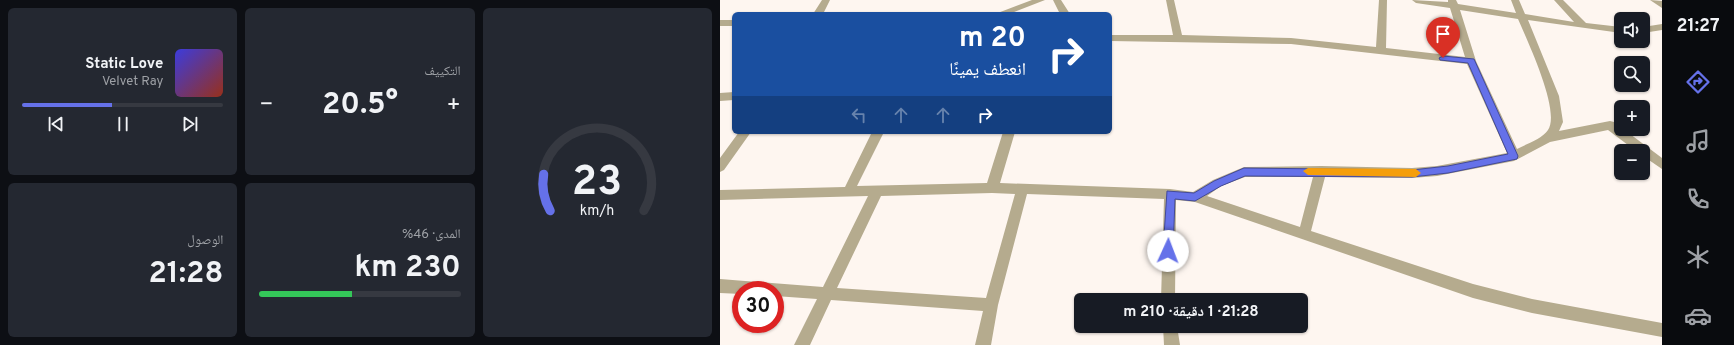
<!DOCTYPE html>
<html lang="ar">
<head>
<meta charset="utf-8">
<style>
  body { margin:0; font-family:Overpass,"Noto Naskh Arabic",sans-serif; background:#242831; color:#f1f3f6; direction:rtl; height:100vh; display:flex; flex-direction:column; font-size:15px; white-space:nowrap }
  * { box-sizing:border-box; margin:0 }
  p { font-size:13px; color:#9ea1a6 }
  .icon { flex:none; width:22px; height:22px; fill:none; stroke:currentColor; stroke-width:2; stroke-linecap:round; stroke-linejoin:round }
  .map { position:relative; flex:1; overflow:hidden; direction:ltr }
  .details { display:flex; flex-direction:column; gap:8px; padding:8px; background:#0d0f14; width:720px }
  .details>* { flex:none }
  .banner { position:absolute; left:12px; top:12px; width:380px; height:122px; border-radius:6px; box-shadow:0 1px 3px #0004; direction:rtl; background:#1a4fa0; color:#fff; overflow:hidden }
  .tools { position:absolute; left:894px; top:12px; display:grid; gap:8px }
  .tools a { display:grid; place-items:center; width:36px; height:36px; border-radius:6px; background:#171b24; box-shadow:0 1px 3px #0004; font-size:20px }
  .speed { position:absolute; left:12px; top:281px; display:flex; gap:8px; font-size:20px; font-weight:700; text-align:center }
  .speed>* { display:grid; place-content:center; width:52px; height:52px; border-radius:50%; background:#171b24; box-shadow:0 1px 3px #0004; line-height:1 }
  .speed .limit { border:6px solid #d22; background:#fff; color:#111 }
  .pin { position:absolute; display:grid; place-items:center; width:34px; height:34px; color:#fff; margin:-41px -17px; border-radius:50% 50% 50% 0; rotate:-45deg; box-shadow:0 0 4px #0007 }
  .pin .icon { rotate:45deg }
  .me { position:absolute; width:44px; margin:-22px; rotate:2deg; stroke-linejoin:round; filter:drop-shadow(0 0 3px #0008) }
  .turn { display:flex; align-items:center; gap:14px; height:84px; padding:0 20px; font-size:18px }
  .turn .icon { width:52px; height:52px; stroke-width:2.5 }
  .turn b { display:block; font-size:28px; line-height:34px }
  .lanes { display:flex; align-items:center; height:38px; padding:0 20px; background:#0003; justify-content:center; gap:20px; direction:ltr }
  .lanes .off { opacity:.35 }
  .big { font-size:30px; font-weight:700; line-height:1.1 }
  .details .widget { flex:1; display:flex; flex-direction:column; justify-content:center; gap:6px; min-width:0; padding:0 14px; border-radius:6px; background:#242831 }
  .details .dial { align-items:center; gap:0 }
  .dial svg { height:104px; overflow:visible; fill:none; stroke:#363941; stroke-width:7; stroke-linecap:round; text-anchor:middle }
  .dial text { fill:#f1f3f6; stroke:none }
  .song { display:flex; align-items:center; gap:12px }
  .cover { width:48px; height:48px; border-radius:6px; background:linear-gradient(135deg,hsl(240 70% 55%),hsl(10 70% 35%)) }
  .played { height:4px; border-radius:2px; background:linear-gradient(90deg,#6571e9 45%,#363941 45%) }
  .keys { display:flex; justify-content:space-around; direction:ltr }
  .heat { display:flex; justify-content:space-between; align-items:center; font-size:22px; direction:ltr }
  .charge { height:6px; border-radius:3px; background:linear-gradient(90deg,#34c759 46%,#363941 0) }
  .details .tiles { flex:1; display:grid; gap:8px; grid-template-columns:repeat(3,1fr) }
  .widget:first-child { grid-row:span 2 }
  .trip { position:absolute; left:354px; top:293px; width:234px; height:40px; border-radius:6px; background:#171b24; box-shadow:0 1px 3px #0004; font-weight:700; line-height:40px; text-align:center; direction:rtl }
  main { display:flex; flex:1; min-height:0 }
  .tab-bar { display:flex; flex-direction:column; width:72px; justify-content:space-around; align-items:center; background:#090b0e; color:#9ea1a6 }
  .tab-bar .icon { width:28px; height:28px }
  .tab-bar .current { color:#6571e9 }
  .tab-bar b { font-size:18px; color:#f1f3f6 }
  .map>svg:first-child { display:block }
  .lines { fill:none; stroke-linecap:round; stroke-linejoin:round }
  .minor { fill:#b5ab8e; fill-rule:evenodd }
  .route { fill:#6571e9; stroke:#424997 }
  .slow { fill:#f59e0b }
</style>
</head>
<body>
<main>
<nav class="tab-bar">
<b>21:27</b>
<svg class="icon current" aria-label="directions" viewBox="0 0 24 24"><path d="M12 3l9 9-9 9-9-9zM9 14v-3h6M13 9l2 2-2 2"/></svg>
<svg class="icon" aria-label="music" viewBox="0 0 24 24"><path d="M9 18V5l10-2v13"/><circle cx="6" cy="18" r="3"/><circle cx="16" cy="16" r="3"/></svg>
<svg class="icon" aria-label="phone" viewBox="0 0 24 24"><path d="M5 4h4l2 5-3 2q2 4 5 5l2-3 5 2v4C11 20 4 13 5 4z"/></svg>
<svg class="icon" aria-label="climate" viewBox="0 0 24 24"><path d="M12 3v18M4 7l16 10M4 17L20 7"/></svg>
<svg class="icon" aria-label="car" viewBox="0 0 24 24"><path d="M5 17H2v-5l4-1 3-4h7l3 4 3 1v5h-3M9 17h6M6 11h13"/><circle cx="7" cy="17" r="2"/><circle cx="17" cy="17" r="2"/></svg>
</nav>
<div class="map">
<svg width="942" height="345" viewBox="0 0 942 345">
  <rect width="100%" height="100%" fill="#fef6f0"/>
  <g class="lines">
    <path class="minor" d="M102,0H110L103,14H93Z
      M312,0H325L289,14H275Z
      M333,0H341L350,14H340Z
      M446,0H454L462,35L571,38L656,47L659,0H667L666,48L745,57L730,8L696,3L692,0L728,2V0H736L738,4L796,13L791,0H799L805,14L854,22L834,0H843L866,23L901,27V33L808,20L839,96L843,122L839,131L890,121L894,122L942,158V169L923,156V151H916L888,130L830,142L794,161L717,176L692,178L605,177L591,231L753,284L812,299L942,323V337L812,313L753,298L475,202L456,200L455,300H441L444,199L307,194L278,305L271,345H255L263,311L111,300L90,345H74L97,299L55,296V290H21V294L0,293V279L103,287L148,196L0,200V190L125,187L152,132H164L137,186L267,183L283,132H295L280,183L450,189L473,192L493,180L524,167L601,166L692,168L717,166L787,153L747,64L571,44L390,41V35H453ZM740,10L798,19C807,40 841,111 828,130C822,139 806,144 797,149L756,61ZM525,177H593L580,227L487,196L501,186ZM272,193L295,194L266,298L117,288L161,196Z
      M930,0L942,1V8Z
      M0,20H14V26H0Z
      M942,24V30L923,33V27Z
      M14,92V100L0,101V93Z
      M19,132H31L4,170L0,172V158Z
      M443,326H457L460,345H444Z"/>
  </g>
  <path class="route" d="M723,56L754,59L798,156L797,159L728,173L692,177L525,176L501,186L475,201L455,199L453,251L448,256L445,254L443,251L447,191L474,193L494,181L524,168L692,170L728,166L788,154L748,63L720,60L719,58Z"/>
  <path class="slow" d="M588,168L696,169L701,173L696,177L588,175L583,171Z"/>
</svg>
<div class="tools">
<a><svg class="icon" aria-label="sound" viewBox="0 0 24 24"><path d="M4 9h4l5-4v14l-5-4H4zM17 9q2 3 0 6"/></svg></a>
<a><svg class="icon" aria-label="search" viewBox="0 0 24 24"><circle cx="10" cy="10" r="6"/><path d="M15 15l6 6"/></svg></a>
<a>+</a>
<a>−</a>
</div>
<div class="speed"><div class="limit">30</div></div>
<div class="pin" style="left:723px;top:58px;background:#d93025"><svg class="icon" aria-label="arrive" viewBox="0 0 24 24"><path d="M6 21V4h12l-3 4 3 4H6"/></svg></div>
<svg class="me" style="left:448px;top:251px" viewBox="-20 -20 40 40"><circle r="19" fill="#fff"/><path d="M0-13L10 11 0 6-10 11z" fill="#6571e9"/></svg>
<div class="trip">21:28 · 1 دقيقة · 210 m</div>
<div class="banner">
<div class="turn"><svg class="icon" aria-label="right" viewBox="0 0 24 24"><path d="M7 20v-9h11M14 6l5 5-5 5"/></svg><div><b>20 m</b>انعطف يمينًا</div></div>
<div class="lanes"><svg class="icon off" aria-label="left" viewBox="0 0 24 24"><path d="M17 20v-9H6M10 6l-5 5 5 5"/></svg><svg class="icon off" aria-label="ahead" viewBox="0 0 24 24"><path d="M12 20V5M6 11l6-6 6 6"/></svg><svg class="icon off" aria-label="ahead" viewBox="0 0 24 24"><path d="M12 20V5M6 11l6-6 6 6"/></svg><svg class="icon" aria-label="right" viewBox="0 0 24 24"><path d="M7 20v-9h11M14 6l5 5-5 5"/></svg></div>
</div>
</div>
<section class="details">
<div class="tiles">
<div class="widget dial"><svg viewBox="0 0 100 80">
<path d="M14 69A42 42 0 1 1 86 69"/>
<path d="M14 69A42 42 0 0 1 9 41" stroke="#6571e9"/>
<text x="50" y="56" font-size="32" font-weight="700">23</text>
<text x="50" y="72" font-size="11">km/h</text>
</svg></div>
<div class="widget"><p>التكييف</p>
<div class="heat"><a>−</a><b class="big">20.5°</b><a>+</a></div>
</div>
<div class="widget">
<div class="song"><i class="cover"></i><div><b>Static Love</b><p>Velvet Ray</p></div></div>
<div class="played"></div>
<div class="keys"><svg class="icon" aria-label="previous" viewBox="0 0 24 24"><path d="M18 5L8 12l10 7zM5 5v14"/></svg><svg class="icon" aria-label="pause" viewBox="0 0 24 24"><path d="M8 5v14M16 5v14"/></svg><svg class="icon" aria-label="next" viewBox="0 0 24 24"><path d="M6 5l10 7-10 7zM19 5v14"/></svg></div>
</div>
<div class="widget"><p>المدى · 46%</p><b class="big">230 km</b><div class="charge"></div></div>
<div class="widget"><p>الوصول</p><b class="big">21:28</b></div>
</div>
</section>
</main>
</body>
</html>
